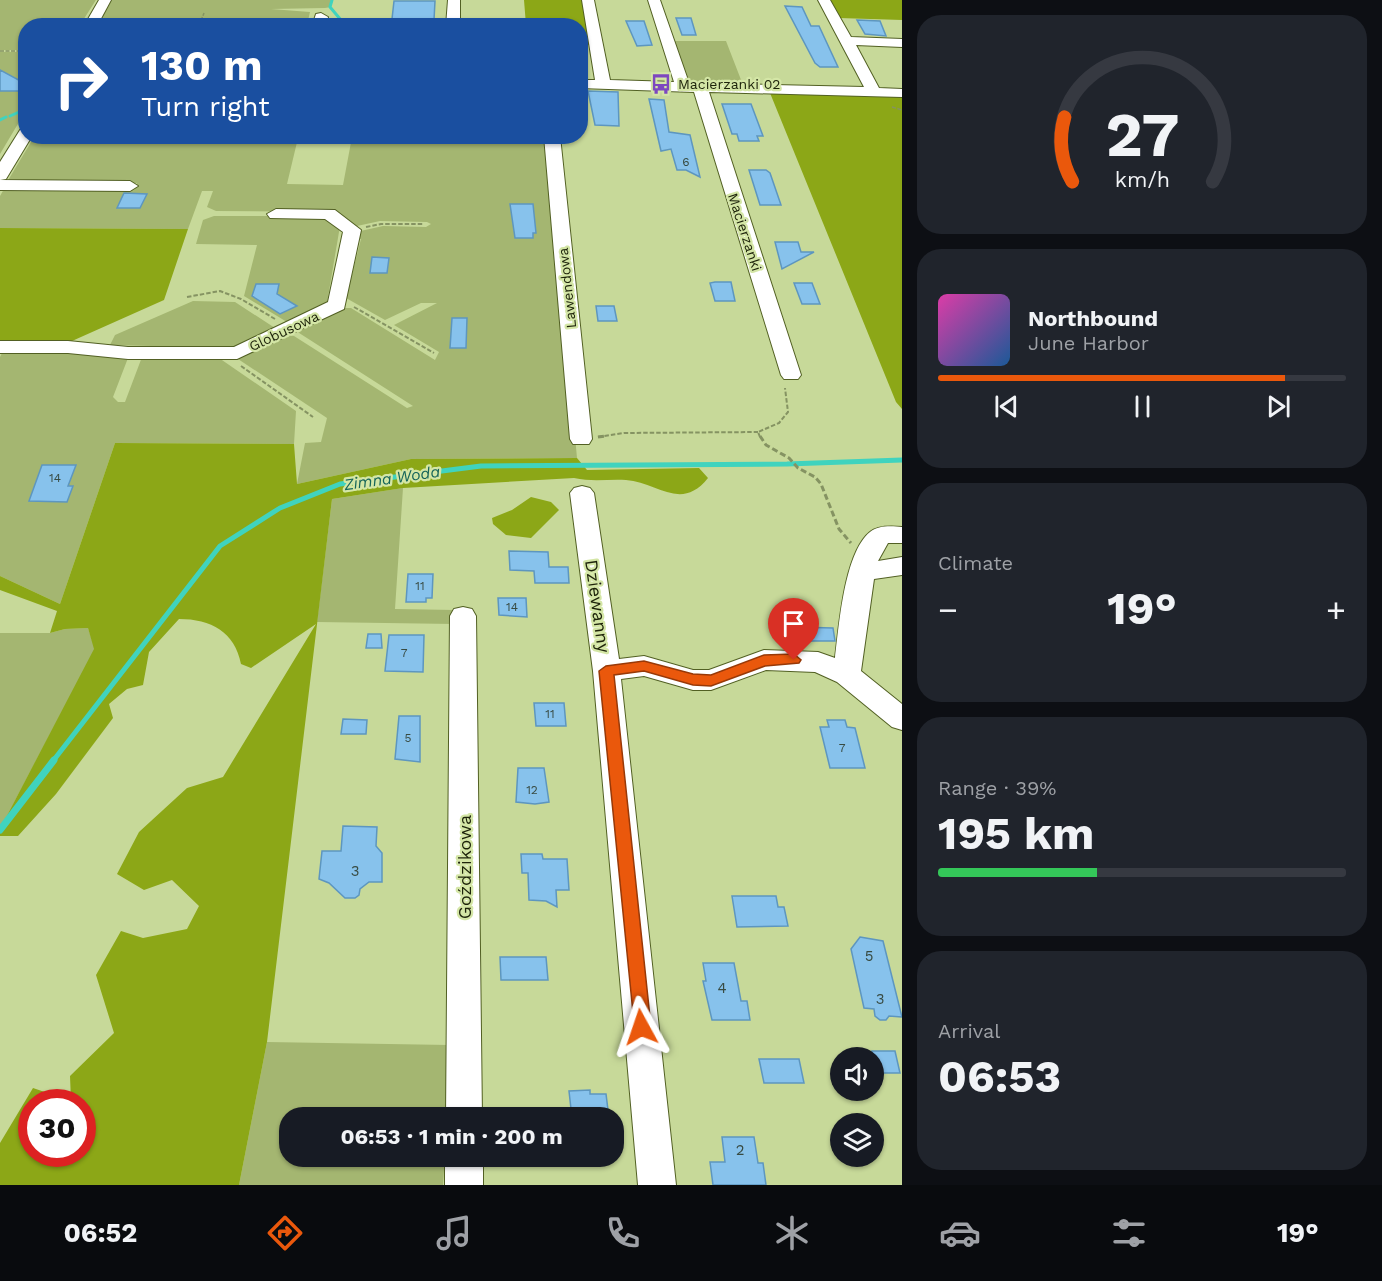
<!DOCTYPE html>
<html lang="en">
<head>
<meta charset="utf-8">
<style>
  body { margin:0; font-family:"Work Sans",sans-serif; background:#20242c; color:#f1f3f6; height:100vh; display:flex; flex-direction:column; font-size:22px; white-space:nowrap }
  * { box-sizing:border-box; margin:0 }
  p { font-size:20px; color:#9ea1a6 }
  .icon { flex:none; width:33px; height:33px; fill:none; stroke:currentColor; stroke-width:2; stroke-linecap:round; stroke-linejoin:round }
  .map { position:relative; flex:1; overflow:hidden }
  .side { display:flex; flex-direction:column; gap:15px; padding:15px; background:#0d0f14; width:480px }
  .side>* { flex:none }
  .banner { position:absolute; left:18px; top:18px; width:570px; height:126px; border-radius:24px; box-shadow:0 2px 4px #0004; background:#1a4fa0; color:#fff; overflow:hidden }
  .tools { position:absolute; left:830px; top:1047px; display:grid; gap:12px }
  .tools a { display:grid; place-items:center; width:54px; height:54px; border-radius:50%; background:#171b24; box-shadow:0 2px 4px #0004; font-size:30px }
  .speed { position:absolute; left:18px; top:1089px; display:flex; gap:12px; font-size:30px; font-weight:700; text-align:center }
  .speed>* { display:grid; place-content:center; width:78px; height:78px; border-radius:50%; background:#171b24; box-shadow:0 2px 4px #0004; line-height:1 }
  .speed .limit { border:9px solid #d22; background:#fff; color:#111 }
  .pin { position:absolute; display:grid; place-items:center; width:51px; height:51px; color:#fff; margin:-62px -26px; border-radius:50% 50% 50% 0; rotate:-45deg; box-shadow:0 0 6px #0007 }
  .pin .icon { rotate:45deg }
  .me { position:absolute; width:66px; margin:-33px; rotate:355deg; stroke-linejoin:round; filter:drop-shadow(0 0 4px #0008) }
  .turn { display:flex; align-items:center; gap:21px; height:126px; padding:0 24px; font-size:27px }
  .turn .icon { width:78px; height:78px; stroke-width:2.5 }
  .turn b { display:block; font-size:42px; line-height:51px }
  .big { font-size:45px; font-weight:700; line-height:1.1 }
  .side .tile { flex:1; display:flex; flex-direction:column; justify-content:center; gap:9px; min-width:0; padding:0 21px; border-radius:24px; background:#20242c }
  .side .dial { align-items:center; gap:0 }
  .dial svg { height:156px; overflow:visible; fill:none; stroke:#363941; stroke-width:7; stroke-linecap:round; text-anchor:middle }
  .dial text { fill:#f1f3f6; stroke:none }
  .song { display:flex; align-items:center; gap:18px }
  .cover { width:72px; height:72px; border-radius:9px; background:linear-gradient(135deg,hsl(320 70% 55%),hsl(210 70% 35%)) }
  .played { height:6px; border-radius:3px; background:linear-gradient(90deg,#ea580c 85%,#363941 85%) }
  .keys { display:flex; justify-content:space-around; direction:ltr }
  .heat { display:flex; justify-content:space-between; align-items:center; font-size:33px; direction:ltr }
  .charge { height:9px; border-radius:4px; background:linear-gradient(90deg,#34c759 39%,#363941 0) }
  .trip { position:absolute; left:279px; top:1107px; width:345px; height:60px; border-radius:24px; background:#171b24; box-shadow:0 2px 4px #0004; font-weight:700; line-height:60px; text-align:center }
  .tab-bar { display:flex; height:96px; justify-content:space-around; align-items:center; background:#090b0e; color:#9ea1a6 }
  .tab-bar .icon { width:42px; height:42px }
  .tab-bar .active { color:#ea580c }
  .tab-bar b { font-size:27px; color:#f1f3f6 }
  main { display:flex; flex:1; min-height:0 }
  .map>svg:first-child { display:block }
  .green { fill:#a4b671 }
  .forest { fill:#8ca717; fill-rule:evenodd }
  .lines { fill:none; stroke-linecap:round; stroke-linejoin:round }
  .stream-far2 { stroke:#40d3be; stroke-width:3 }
  .stream-far1 { stroke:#40d3be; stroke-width:5 }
  .stream { stroke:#40d3be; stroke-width:7 }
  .building { fill:#87c2ec; stroke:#5d96bf; stroke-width:1.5 }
  .minor-casing { stroke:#526023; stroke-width:2 }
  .path-far2 { stroke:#859362; stroke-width:1.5; stroke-dasharray:4 1.5; stroke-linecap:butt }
  .path-far1 { stroke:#859362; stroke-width:2; stroke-dasharray:4.5 2; stroke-linecap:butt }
  .path { stroke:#859362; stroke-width:3; stroke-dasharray:6 3; stroke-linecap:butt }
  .minor { fill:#fff; fill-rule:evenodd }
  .route { fill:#ea580c; stroke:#983908; stroke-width:1.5 }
  .labels { text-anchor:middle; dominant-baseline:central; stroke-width:4.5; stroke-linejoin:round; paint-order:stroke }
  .number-label { font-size:12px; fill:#384b42 }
  .far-poi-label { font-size:14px; fill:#1d230a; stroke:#d4e6a6; text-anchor:start }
  .far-street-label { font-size:14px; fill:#1d230a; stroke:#d4e6a6 }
  .near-number-label { font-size:15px; fill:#384b42 }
  .water-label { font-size:16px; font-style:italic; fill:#156459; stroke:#d4e6a6 }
  .near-street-label { font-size:18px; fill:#1d230a; stroke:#d4e6a6 }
</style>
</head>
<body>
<main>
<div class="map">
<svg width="902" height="1185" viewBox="0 0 902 1185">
  <rect width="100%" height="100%" fill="#c7d999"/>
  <path class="green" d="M0,0H96L80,25L26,26L25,50H0Z
    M112,0H333L331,7L325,8L271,9L310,12L307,25H97Z
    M672,41H726L743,85L694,84L685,81Z
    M0,52H26L25,112L0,154Z
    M220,136L298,138L287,184L343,185L352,137H548L577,458L411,459L297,484L305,443L321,442L327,418L238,359L287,335L294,336L407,408L413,406L296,331L344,308H351L435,360L439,352L394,325L437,303H421L385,320L346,298L361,239H355L356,232L383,226L426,227L431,224L427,222L380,221L357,226L333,212L216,211L207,207L213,191H202L188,229L0,228V196L4,189L134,190L137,183L7,182L34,137H132L130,141L217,142Z
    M214,216H317L331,220L340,226L327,303L287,322L244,296L257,245L196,244L203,220Z
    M193,301L235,302L275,328L231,348L110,345L115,335Z
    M3,351H68L128,358L113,397L118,402H125L142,357L219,358L296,411L294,444L115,443L60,604L0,576V357Z
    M403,488L395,609L455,610L454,624L317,622L332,499Z
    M88,628L95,649L0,829V633H50L65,629Z
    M267,1042L449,1045L446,1117L290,1118V1156L445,1157L443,1185H239Z"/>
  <path class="forest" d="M524,0H582L590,45H581L580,26L526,25Z
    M830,0H902V20L839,18Z
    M770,93L902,97V409L896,402Z
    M0,228L188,229L164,300L72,341H0Z
    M115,443L294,444L297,484L411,459L577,458L587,470L699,468L708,478C681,512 657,482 626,480C608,479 592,482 574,478L403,488L332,499L267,1042L239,1185H0V1143L33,1088L71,1101L70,1076L114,1033L96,975L121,931L143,938L187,929L199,906L172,880L144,890L117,874L139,832L187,788L223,777L316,624L251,668L241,664C235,632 211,619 179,619L149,652L143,685L127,689L109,704L113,718L56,794L18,836H0V829L94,649L88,628L65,629L50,633L57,611L0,590V576L60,604ZM32,1102H82V1154H32Z
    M531,497L551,502L559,510L531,538L506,535L493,524L492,518L512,510Z"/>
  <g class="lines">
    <path class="stream-far2" d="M332,0L330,7L346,26
      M10,116L26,109
      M0,120L6,117"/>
    <path class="stream-far1" d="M53,761L220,546L280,508L340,484L481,466L787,464L902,460"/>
    <path class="stream" d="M0,830L54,760"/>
  </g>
  <path class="building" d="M394,1H435L434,20L392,19Z
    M785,6L802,7L811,26H819L838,67H820L815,63Z
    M676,18H691L696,35H682Z
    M857,20L880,21L886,36L865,34Z
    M626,21H644L652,45L637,46Z
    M0,70L26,84V91H0Z
    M588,91L618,92L619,126L595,125Z
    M649,99L664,100L669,132L690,135L700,177L686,170H677L671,149L661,151Z
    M722,104H751L763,136H757L759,141H739L737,134H732Z
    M749,170H766L770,173L781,205H760Z
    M124,193L147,194L140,208H117Z
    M510,204H533L536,233H533V238H515Z
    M775,242H798L801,252H814L782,269Z
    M372,257L389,258L387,273H370Z
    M715,282H731L735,301H715L710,283Z
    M794,283H812L820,304H802Z
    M256,284H279L277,294L297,306L280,314L252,296Z
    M596,306H614L617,321H598Z
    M452,318H467L466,348H450Z
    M42,465H76L68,486H73L67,502L29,501Z
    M509,551L548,552L549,567H568L569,583H535L534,571L510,570Z
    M408,574H433L432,598H426V602H406Z
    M498,598H526L527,617L499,615Z
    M795,627L833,628L835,641H799Z
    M368,634H381L382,648H366Z
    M389,635H424L423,672L385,671Z
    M534,703H564L566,726H536Z
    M399,716H420V762L395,759Z
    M343,719L367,720L366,734H341Z
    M827,720H845L847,727L855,728L865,768H830L820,727H829Z
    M518,768H544L549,802L535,804L516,802Z
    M343,826L377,827L376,846L382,853V882H369L360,889L359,895L355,898H345L329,883L319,879L322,851H341Z
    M521,854H542L543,859H567L569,890H556L557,907L546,901L529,900L528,873H522Z
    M732,896H776L778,907H784L788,926L737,927Z
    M860,937L883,941L902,1017L889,1016L886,1020H880L875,1016L874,1009L864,1008L851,949Z
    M500,957H546L548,980H501Z
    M703,963H734L741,1001H747L750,1020H712L703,981H706Z
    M872,1051H895L900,1073H877Z
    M759,1059H799L804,1083H764Z
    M590,1090V1094H606L609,1118H572L569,1091Z
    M722,1137H754L758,1163H763L766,1185H713L710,1162H725Z"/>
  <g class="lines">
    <g class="minor-casing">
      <path id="minor" d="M99,0H111L97,26H84Z
        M448,0H460V26H446Z
        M582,0H594L610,80L674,82L648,0H660L689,83L864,87L818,0H830L851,37L902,39V47L856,45L879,88L902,89V97L709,92L801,375L798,379H784L781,375L694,92L580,88V80H595Z
        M321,13L328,17L326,26H312L316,14Z
        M26,128V136H32L6,179L0,180L130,181L138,186L130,191L0,190V162L20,130Z
        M544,136H560L592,439L589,444H573L570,439Z
        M276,209L335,210L361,230L344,309L237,359H128L68,353H0V341H68L128,347H234L328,302L343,232L325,219L270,218L267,214Z
        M582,486L590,488L594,493L619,659L644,656L693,670H709L764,650L818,652L835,658C839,627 844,553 870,532C878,525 892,526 902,527V543H888L878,561L902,557V575L874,579L861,671L902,704V730L892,727L837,682L815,672L766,670L711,690H693L644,676L621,679L676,1185H638L593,671L570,493L574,488Z
        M463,607L472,609L476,616L482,1118H446L450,616L454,609Z
        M445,1156H483V1185H445Z"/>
    </g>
    <path class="path-far2" d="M199,26L204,13
      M0,51H26
      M892,107L902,110"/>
    <path class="path-far1" d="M366,227L381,224H423
      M187,297L220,291L241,299L275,319
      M354,307L434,353
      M241,366L313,417
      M598,437L624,433L758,432
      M760,437L758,432L779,423L788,412L785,388"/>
    <path class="path" d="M760,436L766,445L789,458L798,468L815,477L821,484L839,529L851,543
      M598,437L605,436"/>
    <use href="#minor" class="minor"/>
  </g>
  <path class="route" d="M794,654L801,660L799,663L765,666L711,686L693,685L644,671L614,675L651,1027L648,1033L641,1036L635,1033L599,671L606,666L644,661L693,674L711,675L764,655Z"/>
  <defs>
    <g id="bus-bare" transform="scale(1.62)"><path d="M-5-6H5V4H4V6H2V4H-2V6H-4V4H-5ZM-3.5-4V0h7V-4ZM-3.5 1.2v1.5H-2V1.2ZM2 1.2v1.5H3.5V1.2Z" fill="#7d48bf" stroke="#d4e6a6" stroke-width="2.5" paint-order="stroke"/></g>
  </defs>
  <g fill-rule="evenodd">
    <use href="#bus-bare" x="661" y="84"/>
  </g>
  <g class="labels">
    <g class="number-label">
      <text x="686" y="162">6</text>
      <text x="55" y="478">14</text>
      <text x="420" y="586">11</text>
      <text x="512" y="607">14</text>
      <text x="404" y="653">7</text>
      <text x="550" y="714">11</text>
      <text x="408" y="738">5</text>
      <text x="842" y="748">7</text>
      <text x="532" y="790">12</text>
    </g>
    <g class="far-poi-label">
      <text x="678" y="84">Macierzanki 02</text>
    </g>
    <g class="far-street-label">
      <text transform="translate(745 232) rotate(72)">Macierzanki</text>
      <text transform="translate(567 288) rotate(-96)">Lawendowa</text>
      <text transform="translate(284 331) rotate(-25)">Globusowa</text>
    </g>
    <g class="near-number-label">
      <text x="355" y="871">3</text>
      <text x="869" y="956">5</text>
      <text x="722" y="988">4</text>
      <text x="880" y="999">3</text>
      <text x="740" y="1150">2</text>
    </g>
    <g class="water-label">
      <text transform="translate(392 478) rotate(-8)">Zimna Woda</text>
    </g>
    <g class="near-street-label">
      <text transform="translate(598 606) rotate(82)">Dziewanny</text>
      <text transform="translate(464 867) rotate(-90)">Goździkowa</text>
    </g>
  </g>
</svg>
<div class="tools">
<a><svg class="icon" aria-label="sound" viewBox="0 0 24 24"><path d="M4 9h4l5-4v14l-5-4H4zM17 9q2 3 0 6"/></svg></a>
<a><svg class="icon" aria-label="layers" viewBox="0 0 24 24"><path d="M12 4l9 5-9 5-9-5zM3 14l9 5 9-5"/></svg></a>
</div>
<div class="speed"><div class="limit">30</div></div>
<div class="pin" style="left:794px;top:660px;background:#d93025"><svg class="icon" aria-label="arrive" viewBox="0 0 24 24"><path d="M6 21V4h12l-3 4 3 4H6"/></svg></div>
<svg class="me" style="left:641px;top:1027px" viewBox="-20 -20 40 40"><path d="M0-17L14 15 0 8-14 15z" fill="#ea580c" stroke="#fff" stroke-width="4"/></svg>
<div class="trip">06:53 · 1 min · 200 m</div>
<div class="banner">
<div class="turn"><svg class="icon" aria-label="right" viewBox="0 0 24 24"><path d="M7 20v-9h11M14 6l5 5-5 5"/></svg><div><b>130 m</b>Turn right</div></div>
</div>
</div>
<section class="side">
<div class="tile dial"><svg viewBox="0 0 100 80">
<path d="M14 69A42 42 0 1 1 86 69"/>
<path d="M14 69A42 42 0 0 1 10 36" stroke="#ea580c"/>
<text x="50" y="56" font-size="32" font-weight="700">27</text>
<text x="50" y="72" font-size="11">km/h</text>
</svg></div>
<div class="tile">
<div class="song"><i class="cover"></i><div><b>Northbound</b><p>June Harbor</p></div></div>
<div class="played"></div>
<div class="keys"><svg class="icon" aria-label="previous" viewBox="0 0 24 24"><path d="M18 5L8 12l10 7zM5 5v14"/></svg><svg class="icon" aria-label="pause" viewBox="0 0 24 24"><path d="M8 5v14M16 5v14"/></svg><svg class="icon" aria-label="next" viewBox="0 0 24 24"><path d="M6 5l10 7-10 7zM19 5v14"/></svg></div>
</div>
<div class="tile"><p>Climate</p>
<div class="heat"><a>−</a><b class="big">19°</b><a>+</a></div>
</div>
<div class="tile"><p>Range · 39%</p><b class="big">195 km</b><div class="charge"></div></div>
<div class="tile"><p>Arrival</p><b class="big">06:53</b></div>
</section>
</main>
<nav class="tab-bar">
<b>06:52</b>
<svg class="icon active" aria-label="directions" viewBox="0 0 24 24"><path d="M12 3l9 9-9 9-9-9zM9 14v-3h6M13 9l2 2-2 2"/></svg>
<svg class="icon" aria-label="music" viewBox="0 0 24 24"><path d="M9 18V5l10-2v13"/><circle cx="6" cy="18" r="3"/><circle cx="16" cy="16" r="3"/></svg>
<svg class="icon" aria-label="phone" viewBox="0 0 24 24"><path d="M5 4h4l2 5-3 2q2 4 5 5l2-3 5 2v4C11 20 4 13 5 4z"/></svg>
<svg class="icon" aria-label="climate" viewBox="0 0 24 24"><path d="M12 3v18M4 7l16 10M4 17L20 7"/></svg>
<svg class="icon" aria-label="car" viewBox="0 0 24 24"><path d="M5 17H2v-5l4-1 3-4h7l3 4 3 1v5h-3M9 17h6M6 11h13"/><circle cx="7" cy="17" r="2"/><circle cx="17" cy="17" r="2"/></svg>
<svg class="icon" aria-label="filters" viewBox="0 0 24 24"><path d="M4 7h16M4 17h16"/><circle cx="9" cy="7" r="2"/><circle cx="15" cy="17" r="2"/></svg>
<b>19°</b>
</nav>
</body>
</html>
